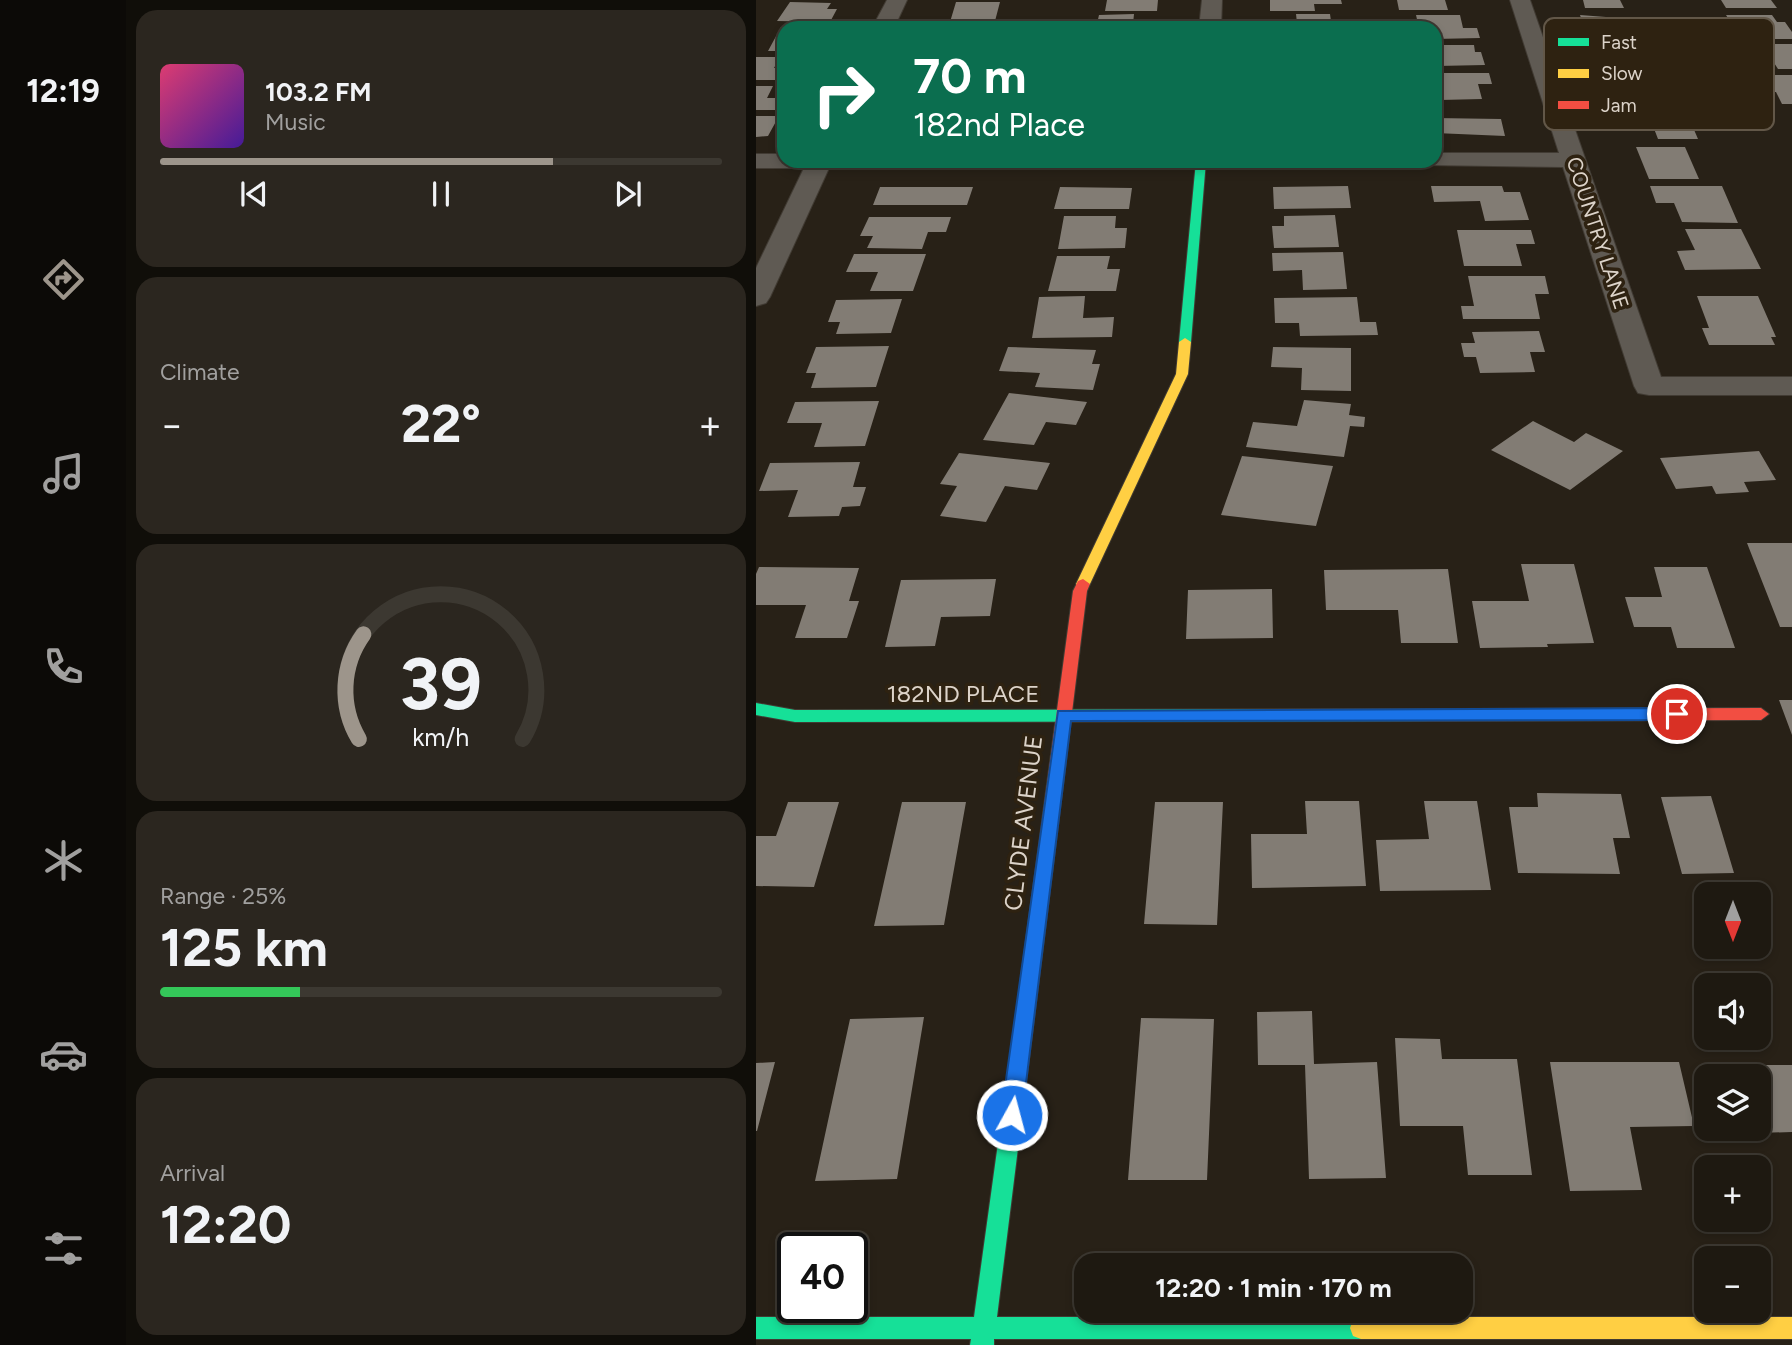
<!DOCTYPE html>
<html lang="en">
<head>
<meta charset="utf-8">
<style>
  body { margin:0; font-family:Figtree,sans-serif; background:#2b261f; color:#f1f3f6; height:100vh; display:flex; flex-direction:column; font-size:26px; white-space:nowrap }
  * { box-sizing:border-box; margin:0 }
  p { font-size:23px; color:#a1a09f }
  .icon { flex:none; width:38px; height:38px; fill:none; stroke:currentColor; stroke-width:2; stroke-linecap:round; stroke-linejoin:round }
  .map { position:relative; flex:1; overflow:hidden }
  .drawer { display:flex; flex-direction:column; gap:10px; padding:10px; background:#100e09; width:630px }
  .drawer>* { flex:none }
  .guide { position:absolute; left:21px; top:21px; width:665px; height:147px; border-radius:21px; box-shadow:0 4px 10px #0003,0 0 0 2px #3c3831; background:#0b6e4f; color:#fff; overflow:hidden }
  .needle { width:46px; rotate:180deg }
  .buttons { position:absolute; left:938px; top:882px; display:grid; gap:14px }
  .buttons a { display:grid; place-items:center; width:77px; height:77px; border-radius:14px; background:#1e1911; box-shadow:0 4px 10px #0003,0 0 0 2px #3c3831; font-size:35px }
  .speed { position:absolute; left:21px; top:1232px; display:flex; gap:14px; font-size:35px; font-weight:700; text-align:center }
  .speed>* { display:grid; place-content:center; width:91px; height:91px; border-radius:50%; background:#1e1911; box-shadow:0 4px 10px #0003,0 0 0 2px #3c3831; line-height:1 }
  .speed .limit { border:4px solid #111; border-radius:10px; background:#fff; color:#111 }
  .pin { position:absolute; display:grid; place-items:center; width:60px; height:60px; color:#fff; margin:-30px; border:4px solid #fff; border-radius:50%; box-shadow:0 2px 7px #0007 }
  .me { position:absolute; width:77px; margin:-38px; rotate:7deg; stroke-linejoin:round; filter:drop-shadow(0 0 5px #0008) }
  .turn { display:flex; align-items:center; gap:24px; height:147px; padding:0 21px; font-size:32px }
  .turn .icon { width:91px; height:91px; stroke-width:2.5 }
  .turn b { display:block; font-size:49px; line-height:60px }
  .big { font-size:52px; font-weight:700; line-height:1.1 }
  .drawer .card { flex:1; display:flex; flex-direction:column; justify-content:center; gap:10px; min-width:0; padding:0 24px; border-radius:21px; background:#2b261f }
  .drawer .dial { align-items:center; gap:0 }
  .dial svg { height:182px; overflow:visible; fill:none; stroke:#3c3831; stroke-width:7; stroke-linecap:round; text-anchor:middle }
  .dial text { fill:#f1f3f6; stroke:none }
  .song { display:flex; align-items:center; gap:21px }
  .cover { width:84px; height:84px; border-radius:10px; background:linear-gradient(135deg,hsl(340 70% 55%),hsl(260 70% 35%)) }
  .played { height:7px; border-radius:4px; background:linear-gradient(90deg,#9d958b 70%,#3c3831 70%) }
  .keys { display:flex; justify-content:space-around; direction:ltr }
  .heat { display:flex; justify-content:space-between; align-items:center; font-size:38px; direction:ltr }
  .charge { height:10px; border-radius:5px; background:linear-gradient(90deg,#34c759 25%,#3c3831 0) }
  .trip { position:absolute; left:318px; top:1253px; width:399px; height:70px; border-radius:21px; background:#1e1911; box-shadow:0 4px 10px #0003,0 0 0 2px #3c3831; font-weight:700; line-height:70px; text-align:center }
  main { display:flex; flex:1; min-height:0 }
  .dock { display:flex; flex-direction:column; width:126px; justify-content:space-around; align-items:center; background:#0c0a07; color:#a1a09f }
  .dock .icon { width:49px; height:49px }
  .dock .selected { color:#9d958b }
  .dock b { font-size:32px; color:#f1f3f6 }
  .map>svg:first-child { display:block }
  .building { fill:#827c74 }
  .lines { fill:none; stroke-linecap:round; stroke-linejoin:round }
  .street-casing { stroke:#413b33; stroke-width:2 }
  .fast-casing { stroke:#413b33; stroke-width:2 }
  .slow-casing { stroke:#413b33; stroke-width:2 }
  .jam-casing { stroke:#413b33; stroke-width:2 }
  .street { fill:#5f5a53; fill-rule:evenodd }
  .fast { fill:#16e098; fill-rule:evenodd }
  .slow { fill:#ffcf43; fill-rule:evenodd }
  .jam { fill:#f24e42; fill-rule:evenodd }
  .route { fill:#1a73e8; stroke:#114b97; stroke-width:2 }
  .labels { text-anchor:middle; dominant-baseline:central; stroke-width:7; stroke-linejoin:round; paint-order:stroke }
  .far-street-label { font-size:21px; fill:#dcd3c9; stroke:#2e2211 }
  .street-label { font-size:24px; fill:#dcd3c9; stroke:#2e2211 }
  .key { fill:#2e2211; stroke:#625748; stroke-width:2 }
  .key-label { font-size:19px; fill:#dcd3c9 }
</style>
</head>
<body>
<main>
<nav class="dock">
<b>12:19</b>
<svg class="icon selected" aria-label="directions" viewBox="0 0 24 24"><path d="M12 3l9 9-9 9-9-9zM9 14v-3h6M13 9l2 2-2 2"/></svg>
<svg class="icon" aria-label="music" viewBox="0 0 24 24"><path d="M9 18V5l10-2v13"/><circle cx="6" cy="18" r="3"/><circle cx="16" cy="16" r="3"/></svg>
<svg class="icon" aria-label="phone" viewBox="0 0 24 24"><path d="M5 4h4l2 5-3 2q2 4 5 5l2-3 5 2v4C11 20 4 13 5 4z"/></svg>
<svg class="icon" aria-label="climate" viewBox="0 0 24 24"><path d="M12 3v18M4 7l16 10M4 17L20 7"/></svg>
<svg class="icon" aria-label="car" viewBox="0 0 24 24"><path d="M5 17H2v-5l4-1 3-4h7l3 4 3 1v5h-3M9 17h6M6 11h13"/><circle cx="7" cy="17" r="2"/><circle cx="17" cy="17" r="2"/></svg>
<svg class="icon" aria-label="filters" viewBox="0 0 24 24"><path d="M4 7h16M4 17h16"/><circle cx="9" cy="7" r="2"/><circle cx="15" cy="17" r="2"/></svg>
</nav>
<section class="drawer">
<div class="card">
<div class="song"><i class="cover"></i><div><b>103.2 FM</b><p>Music</p></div></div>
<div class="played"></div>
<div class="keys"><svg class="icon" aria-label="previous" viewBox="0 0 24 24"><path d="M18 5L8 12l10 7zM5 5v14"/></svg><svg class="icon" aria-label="pause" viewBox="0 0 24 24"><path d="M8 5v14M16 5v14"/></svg><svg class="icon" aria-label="next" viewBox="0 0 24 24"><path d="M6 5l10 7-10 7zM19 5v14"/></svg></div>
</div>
<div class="card"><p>Climate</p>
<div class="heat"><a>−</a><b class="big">22°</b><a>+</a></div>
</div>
<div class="card dial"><svg viewBox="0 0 100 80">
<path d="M14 69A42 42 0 1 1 86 69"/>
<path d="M14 69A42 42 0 0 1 16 23" stroke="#9d958b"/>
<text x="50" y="56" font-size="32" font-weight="700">39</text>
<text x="50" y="72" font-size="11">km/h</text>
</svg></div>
<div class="card"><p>Range · 25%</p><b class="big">125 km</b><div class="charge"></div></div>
<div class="card"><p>Arrival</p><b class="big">12:20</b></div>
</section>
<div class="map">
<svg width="1036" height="1345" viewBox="0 0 1036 1345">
  <rect width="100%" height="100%" fill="#282117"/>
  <path class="building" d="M351,0H402L401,11H349Z
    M514,0H585L586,4H558L559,11H514Z
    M641,0H689L692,10H643Z
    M827,0H864L868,8H829Z
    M965,0H1015L1021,8H970Z
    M34,2L75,3L71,9H81L74,22L21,21Z
    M200,2H244L239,21L194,22Z
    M378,14L377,24H398V28H340L343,15Z
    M540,14H574L576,28H514V23H541Z
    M660,15H704L707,28H721L724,38L679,39V28H663Z
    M824,15L876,19L886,39H842L839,32H830Z
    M970,15H1016L1021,22H1029L1036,32V39H1019L1017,36H983Z
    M25,27H28V51H12Z
    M1006,44H1036V69H1022L1013,55L999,56L994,47H1008Z
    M679,45H718L719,52H725L729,65L681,66Z
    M0,57H24L18,68H28V80H0Z
    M679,73H733L736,84H722L726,99L684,100L681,89H679Z
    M996,75H1036V104H1026L1020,92H1005Z
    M0,86H17L11,98H28L26,110H0Z
    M864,111H930L942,139H902L897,126L869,125Z
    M0,116H23L12,136L0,137Z
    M679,118L745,119L749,136L679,133Z
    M880,147H929L943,179H893Z
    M592,186L595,208L518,209L517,187Z
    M675,186H746L748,192H764L773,220L729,221L724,201L678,202Z
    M894,186H966L982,223L926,222L918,203H900Z
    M124,187H217L211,205H117Z
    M304,187L376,188L373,209H298Z
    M579,215L583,247L518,248L516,226H528V216Z
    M308,216H360L359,228H371L369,248L302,249Z
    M113,217H195L190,232H172L166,249L111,248L117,236H104Z
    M929,229H985L1005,269L929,270L921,251L939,250Z
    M701,230H775L779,244H760L766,266H708Z
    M587,252L591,289L547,290L546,270L517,271L516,253Z
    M98,254H170L157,291H114L122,272H90Z
    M301,256H354L351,269H364L360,291H292Z
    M712,276H789L793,294H779L784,319H707L705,306H718Z
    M329,296L327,318L358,317L356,337L276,338L283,297Z
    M941,296H1002L1020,337H1015L1019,345H953L946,328H953Z
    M601,297L604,322H620L622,335L544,336L543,323H519L518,298Z
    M146,299L135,333L80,334L84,322H72L80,300Z
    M783,331L789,352H774L779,372L724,373L720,357H708L705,343H719L716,332Z
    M133,346L120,387L55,388L60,373H50L60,347Z
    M252,347L340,350L336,364H344L337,390L279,387L284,373L243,371Z
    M517,347L595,348V391L545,390L546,368L515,367Z
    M253,393L331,402L320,425L290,422L278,445L227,440Z
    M548,400L595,404L593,415L609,417L608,427L594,426L588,457L490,447L497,422L541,426Z
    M123,401L109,446L58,447L66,423H31L39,402Z
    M777,421L818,442L830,433L867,451L814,490L735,450Z
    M1003,451L1020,480L988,482L993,492L960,494L956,486L920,489L904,458Z
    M203,453L294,463L281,490L249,486L230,522L184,516L201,486L184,484Z
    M486,456L577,466L560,526L465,515Z
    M104,462L97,487H110L104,506L86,507L83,516L32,517L42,490L3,491L14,463Z
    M991,543H1036V627H1024Z
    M765,564H818L838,643L791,644L792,647L724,648L716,601H773Z
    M3,567L103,568L93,601H103L91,638H39L50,605H0V574Z
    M898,567H951L979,648H921L915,627H878L869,597H906Z
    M692,569L702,643H645L642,610H570L568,570Z
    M240,579L234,616L185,617L179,646L129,647L145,580Z
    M516,589L517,638L430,639L432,590Z
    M1023,700H1036V735Z
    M781,793L865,794L874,838H857L864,874L762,873L753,807H782Z
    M955,796L978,873L926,874L905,797Z
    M549,801H603L610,886L496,888L495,834H551Z
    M668,801H721L735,890L624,891L620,840L673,839Z
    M32,802H83L58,887L0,886V836H20Z
    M146,802H210L188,925L118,926Z
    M399,802H467L461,925L388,924Z
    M556,1011L558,1064L621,1062L630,1178L553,1179L549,1065H502L501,1012Z
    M168,1017L141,1179L59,1181L94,1019Z
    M385,1018L458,1019L451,1180H372Z
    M639,1038L684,1039L686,1059H761L776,1175H712L707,1126H644Z
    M19,1062L1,1131H0V1063Z
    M794,1062H923L938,1126L874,1127L886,1190L814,1191Z
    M983,1065H1036V1132L1002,1133L1003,1076H986Z"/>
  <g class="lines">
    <g class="street-casing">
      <path id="street" d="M131,0H151L138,28H116Z
        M446,0H466L465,28H443Z
        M754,0H774L905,377H1036V395H893L882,393L878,386L807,167L670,165L667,161H679V153H803Z
        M0,154H28V161H113L110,166L73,168L14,297L10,303L0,306V268L48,168H0Z"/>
    </g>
    <g class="fast-casing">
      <path id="fast" d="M440,161H450L435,342L429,346L423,342Z
        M0,703L39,710L690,709L698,715L690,721L39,722L0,715Z
        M277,947L284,949L286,955L241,1317H605L613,1320L616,1328L613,1336L605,1339H238V1345H214L215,1339H0V1317H218L268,955L270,949Z"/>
    </g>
    <g class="slow-casing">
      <path id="slow" d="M429,338L435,342L432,374L334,584L327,589L322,587L320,584L420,374L423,342Z
        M605,1317H1036V1339H605L597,1336L594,1328L597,1320Z"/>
    </g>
    <g class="jam-casing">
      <path id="jam" d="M327,579L334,584L331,591L286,955L284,961L277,963L270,961L268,955L317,591L322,581Z
        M1005,708L1013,714L1005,720L690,721L682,715L690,709Z"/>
    </g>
    <use href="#street" class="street"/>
    <use href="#fast" class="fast"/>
    <use href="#slow" class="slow"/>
    <use href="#jam" class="jam"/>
  </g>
  <path class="route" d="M921,708L930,714L921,720L315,721L266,1115L263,1121L256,1124L248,1121L245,1115L302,711Z"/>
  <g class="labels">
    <g class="far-street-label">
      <text transform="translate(842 233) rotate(72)">COUNTRY LANE</text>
    </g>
    <g class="street-label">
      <text x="207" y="693">182ND PLACE</text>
      <text transform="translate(267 823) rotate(-83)">CLYDE AVENUE</text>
    </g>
  </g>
  <rect x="788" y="18" width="230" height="112" rx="10" class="key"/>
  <rect x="802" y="38" width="31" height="8" fill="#16e098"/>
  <rect x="802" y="69" width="31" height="9" fill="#ffcf43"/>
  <rect x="802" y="101" width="31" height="8" fill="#f24e42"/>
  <g class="key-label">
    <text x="845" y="49">Fast</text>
    <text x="845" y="80">Slow</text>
    <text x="845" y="112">Jam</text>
  </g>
</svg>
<div class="buttons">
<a><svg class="needle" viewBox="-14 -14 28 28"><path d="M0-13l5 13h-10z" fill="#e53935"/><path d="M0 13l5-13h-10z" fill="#a1a09f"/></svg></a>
<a><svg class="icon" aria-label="sound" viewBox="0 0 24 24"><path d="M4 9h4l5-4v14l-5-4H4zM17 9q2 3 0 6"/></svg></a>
<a><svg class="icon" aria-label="layers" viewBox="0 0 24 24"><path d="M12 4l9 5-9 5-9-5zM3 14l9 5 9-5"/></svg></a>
<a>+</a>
<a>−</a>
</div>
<div class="speed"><div class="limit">40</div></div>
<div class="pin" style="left:921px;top:714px;background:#d93025"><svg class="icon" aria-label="arrive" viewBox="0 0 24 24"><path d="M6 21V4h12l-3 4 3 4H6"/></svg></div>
<svg class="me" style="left:256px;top:1115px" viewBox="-20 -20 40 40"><circle r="17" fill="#1a73e8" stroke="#fff" stroke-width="3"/><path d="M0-11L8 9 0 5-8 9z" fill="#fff"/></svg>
<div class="trip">12:20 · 1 min · 170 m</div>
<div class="guide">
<div class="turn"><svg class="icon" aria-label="right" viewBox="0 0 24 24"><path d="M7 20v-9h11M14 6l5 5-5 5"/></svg><div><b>70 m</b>182nd Place</div></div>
</div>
</div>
</main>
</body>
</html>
